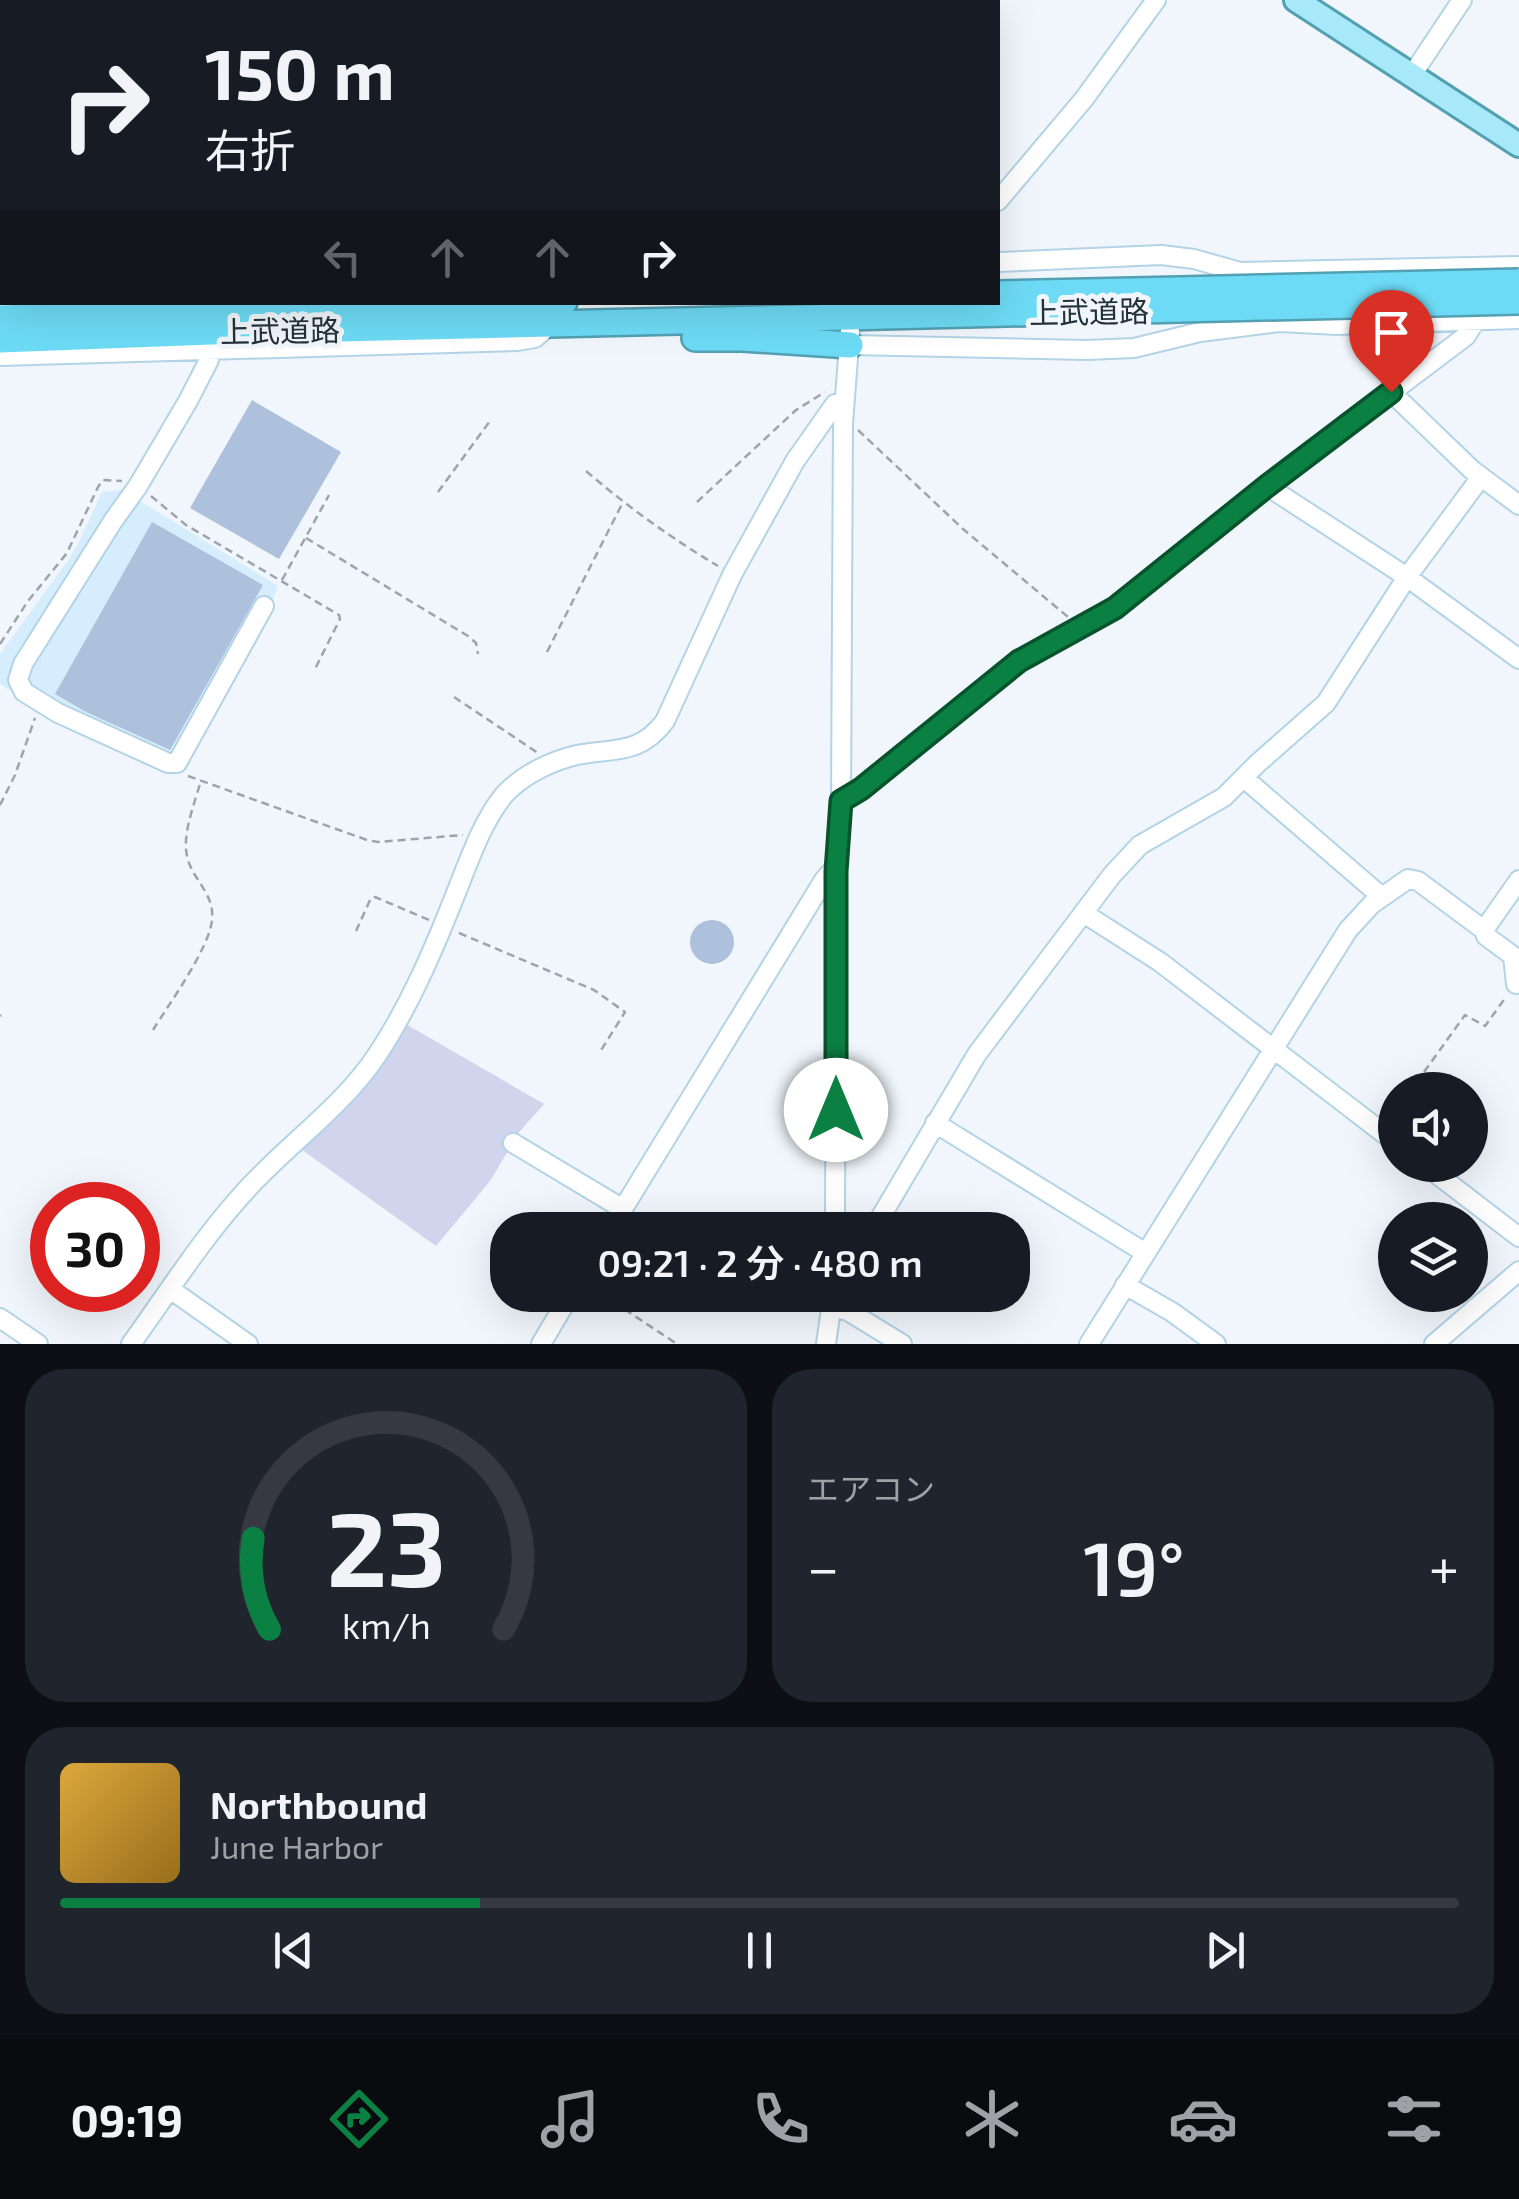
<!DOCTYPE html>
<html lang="ja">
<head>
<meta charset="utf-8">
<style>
  body { margin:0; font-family:"Exo 2","Noto Sans JP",sans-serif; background:#20242c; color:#f1f3f6; height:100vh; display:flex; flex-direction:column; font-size:38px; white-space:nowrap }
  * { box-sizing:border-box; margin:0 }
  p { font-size:32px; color:#9ea1a6 }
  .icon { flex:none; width:55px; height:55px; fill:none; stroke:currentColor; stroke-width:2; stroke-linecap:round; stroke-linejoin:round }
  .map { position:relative; height:1344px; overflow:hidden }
  .panel { display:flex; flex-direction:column; gap:25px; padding:25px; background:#0d0f14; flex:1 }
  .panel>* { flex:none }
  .top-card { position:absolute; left:0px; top:0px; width:1000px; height:305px; box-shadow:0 10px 40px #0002; background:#171b24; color:#f1f3f6; overflow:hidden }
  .fabs { position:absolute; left:1378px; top:1072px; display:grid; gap:20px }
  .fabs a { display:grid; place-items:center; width:110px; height:110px; border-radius:50%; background:#171b24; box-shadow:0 10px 40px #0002; font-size:50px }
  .speed { position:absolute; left:30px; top:1182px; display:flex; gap:20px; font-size:50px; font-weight:700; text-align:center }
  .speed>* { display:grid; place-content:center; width:130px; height:130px; border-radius:50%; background:#171b24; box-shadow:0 10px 40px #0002; line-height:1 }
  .speed .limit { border:15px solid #d22; background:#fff; color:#111 }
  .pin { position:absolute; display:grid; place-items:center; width:85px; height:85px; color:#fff; margin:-102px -42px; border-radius:50% 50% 50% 0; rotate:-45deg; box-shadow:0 0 10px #0007 }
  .pin .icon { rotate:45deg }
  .me { position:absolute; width:110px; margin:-55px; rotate:0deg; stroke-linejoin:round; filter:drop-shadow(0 0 8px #0008) }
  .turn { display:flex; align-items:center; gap:35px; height:210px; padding:0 40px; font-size:45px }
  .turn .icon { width:130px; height:130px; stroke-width:2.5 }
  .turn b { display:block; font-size:70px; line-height:85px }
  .lanes { display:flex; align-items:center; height:95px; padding:0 40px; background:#0003; justify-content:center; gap:50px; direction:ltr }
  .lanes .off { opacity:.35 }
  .big { font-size:75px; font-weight:600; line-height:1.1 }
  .panel .card { flex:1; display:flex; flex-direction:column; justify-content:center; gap:15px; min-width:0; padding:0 35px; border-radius:40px; background:#20242c }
  .panel .dial { align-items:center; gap:0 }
  .dial svg { height:260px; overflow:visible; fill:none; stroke:#363941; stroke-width:7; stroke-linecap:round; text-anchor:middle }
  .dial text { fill:#f1f3f6; stroke:none }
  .song { display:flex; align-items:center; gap:30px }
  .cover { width:120px; height:120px; border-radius:15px; background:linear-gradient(135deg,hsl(40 70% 55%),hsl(40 70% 35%)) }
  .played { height:10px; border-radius:5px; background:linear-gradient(90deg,#0b8043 30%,#363941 30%) }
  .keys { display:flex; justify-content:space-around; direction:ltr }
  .heat { display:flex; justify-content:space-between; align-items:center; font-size:55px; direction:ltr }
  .panel .tiles { flex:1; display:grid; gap:25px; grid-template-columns:1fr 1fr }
  .card:last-child { grid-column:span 2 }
  .trip { position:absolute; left:490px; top:1212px; width:540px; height:100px; border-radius:40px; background:#171b24; box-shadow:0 10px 40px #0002; font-weight:600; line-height:100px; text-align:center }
  .dock { display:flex; height:160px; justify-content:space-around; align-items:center; background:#090b0e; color:#9ea1a6 }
  .dock .icon { width:70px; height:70px }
  .dock .current { color:#0b8043 }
  .dock b { font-size:45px; color:#f1f3f6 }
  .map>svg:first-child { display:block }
  .built { fill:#d5edfc }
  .green { fill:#d0d4ec }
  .building { fill:#aec1dc }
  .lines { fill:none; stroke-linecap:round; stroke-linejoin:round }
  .minor-casing { stroke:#b3d3e7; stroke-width:22 }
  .major-casing { stroke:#53a0b3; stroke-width:28 }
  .highway-casing { stroke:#53a0b3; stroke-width:30 }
  .path { stroke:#9ca5ab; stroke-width:2.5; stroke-dasharray:8 5; stroke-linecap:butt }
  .minor { stroke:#fff; stroke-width:18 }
  .major { stroke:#a7e9f9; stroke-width:22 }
  .highway { stroke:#6ddbf5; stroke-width:25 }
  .highway-bridge-casing { stroke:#53a0b3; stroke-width:30; stroke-linecap:butt }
  .highway-bridge { stroke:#6ddbf5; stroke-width:25 }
  .route-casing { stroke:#07532c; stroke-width:25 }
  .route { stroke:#0b8043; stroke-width:18 }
  .labels { text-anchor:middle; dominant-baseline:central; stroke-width:10; stroke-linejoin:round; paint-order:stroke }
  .street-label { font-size:30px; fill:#243138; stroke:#f0f6fb }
</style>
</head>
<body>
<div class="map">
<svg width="1519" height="1344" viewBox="0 0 1519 1344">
  <rect width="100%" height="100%" fill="#f0f6fb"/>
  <path class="built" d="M122,490L278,586L268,612L207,729L182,771L102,738L40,709L0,684V654L69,559L79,542L102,492Z"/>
  <path class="green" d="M404,1023L544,1104L520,1131L490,1181L436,1246L298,1147Z"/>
  <path class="building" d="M252,400L341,452L279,559L190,508Z
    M152,522L263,585L170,750L86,712L55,694Z
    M690 942a22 22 0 1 1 44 0a22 22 0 1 1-44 0Z"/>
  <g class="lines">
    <g class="minor-casing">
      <path id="minor" d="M113,0L124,2
        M390,2L392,0
        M778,2L780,0
        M1412,75L1462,0
        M998,201L1084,99L1156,0
        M998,262L1161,255L1194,259L1240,272L1519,266
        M0,303L9,302
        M211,332L209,360L188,401L138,486L113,521L23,664L18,680L24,692L58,713L168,763H177L264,606
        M850,345L1087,350L1134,348L1200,332L1279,322L1337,325L1519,319
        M0,356L517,341L535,338L542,332
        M1391,392L1472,470L1519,505
        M1267,486L1407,577L1519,659
        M1244,778L1382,897
        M841,801L861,789L1019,661L1115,609L1267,486L1466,336L1476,320L1478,268
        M1085,914L1160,962L1395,1142
        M1484,930L1486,936L1513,956L1516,984
        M935,1123L1144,1252
        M513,1143L623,1209
        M1425,1165L1519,1237
        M610,1230L824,880L831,872L836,871
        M835,1230L836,871L841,801L843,424L850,331
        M873,1230L977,1054L1112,875L1140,845L1224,797L1258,763L1326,703L1407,577L1481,477
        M1125,1285L1172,1312L1216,1344
        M170,1289L248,1344
        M832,1307L848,1311L902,1344
        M0,1318L38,1344
        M131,1344C169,1291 205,1234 250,1186C291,1142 344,1105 377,1055C409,1007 433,951 454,898C468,864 481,823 504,795C522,775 551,761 577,755C614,748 640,755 665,721L732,575L795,461L835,404L844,402
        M541,1344L570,1295
        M826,1344L833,1295
        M1089,1344L1348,930L1372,904L1408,879L1418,881L1484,930L1519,880
        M1434,1344L1519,1271"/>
    </g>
    <g class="major-casing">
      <path id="major" d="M1296,0L1519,145
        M68,2L70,0
        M0,82L2,80"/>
    </g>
    <g class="highway-casing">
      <path id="highway" d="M998,294L1179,290
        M0,318L238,309L564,302
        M695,338H742L850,345
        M0,340L211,332L1181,309"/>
    </g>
    <path class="path" d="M462,2L464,0
      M593,2L595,0
      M858,430L963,529L1068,617
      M586,471C628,507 671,538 718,566
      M438,492L490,421
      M151,496L186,525L339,615L340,619L314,671
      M697,502L796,410L825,392
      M306,538L468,636L476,643L478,654
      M282,580L329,495
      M0,644L28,601L67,553L98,487L103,480L122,481
      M547,652L622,504
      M454,697L538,753
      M188,776L367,840L378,842L463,835
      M0,805L15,775L35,718
      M356,931L371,898L375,897L429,920
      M459,933L594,990L625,1012L600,1052
      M0,1016L1,1015
      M153,1030C169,1004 209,949 212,920C215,893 192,880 187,856C182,833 195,803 201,780
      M1424,1072L1465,1015L1485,1026L1506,997
      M603,1295L677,1344"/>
    <use href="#minor" class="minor"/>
    <use href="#major" class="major"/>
    <use href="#highway" class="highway"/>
    <g class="highway-bridge-casing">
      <path id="highway-bridge" d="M1179,290L1519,282
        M1181,309L1519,301"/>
    </g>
    <use href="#highway-bridge" class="highway-bridge"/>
  </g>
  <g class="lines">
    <g class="route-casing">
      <path id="route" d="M836,1110V871L841,801L861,789L1019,661L1115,608L1267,486L1391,392"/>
    </g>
    <use href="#route" class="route"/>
  </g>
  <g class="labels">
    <g class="street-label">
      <text transform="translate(1089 311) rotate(-1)">上武道路</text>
      <text transform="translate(280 330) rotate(-1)">上武道路</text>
    </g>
  </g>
</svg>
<div class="fabs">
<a><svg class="icon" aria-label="sound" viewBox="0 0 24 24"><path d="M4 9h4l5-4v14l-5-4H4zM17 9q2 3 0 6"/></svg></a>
<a><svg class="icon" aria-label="layers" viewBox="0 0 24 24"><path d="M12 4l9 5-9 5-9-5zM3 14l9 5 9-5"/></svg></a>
</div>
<div class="speed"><div class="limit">30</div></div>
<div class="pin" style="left:1391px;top:392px;background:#d93025"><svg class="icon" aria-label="arrive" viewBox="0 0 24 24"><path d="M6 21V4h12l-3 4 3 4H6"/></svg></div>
<svg class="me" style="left:836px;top:1110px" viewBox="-20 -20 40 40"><circle r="19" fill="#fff"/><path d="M0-13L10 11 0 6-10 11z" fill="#0b8043"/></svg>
<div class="trip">09:21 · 2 分 · 480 m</div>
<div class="top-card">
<div class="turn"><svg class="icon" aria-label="right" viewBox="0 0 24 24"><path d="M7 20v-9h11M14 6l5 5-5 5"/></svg><div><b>150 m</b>右折</div></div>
<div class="lanes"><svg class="icon off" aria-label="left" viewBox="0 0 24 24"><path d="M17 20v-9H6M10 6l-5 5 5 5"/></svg><svg class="icon off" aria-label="ahead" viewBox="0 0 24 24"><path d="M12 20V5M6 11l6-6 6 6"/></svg><svg class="icon off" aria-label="ahead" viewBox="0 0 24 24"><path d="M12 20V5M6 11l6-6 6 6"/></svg><svg class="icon" aria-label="right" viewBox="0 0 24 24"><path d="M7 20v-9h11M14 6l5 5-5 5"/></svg></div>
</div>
</div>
<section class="panel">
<div class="tiles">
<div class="card dial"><svg viewBox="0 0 100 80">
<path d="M14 69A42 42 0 1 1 86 69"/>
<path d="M14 69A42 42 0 0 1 9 41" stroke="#0b8043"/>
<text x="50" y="56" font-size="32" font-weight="700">23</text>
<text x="50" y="72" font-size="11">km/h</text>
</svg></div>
<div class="card"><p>エアコン</p>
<div class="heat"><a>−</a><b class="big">19°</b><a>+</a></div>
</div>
<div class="card">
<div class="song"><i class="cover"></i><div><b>Northbound</b><p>June Harbor</p></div></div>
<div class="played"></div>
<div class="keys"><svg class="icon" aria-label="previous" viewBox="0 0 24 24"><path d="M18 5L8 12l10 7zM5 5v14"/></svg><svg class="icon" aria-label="pause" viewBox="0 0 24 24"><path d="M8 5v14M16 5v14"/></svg><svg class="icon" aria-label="next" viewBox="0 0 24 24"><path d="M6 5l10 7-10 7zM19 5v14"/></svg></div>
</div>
</div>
</section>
<nav class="dock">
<b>09:19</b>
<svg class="icon current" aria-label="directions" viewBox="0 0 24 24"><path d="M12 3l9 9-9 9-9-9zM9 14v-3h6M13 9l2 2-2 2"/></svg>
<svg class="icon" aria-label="music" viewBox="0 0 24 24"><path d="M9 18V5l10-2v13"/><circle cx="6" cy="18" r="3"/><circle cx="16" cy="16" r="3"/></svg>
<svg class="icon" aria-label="phone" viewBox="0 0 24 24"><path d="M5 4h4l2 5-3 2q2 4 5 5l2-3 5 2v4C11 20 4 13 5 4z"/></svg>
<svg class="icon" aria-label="climate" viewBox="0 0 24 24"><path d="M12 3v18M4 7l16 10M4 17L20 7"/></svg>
<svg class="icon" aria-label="car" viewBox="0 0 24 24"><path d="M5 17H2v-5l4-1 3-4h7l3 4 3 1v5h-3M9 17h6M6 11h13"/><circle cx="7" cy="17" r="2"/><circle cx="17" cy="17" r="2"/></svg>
<svg class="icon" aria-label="filters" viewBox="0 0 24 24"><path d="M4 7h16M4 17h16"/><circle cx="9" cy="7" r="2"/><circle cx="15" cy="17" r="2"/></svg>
</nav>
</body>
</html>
